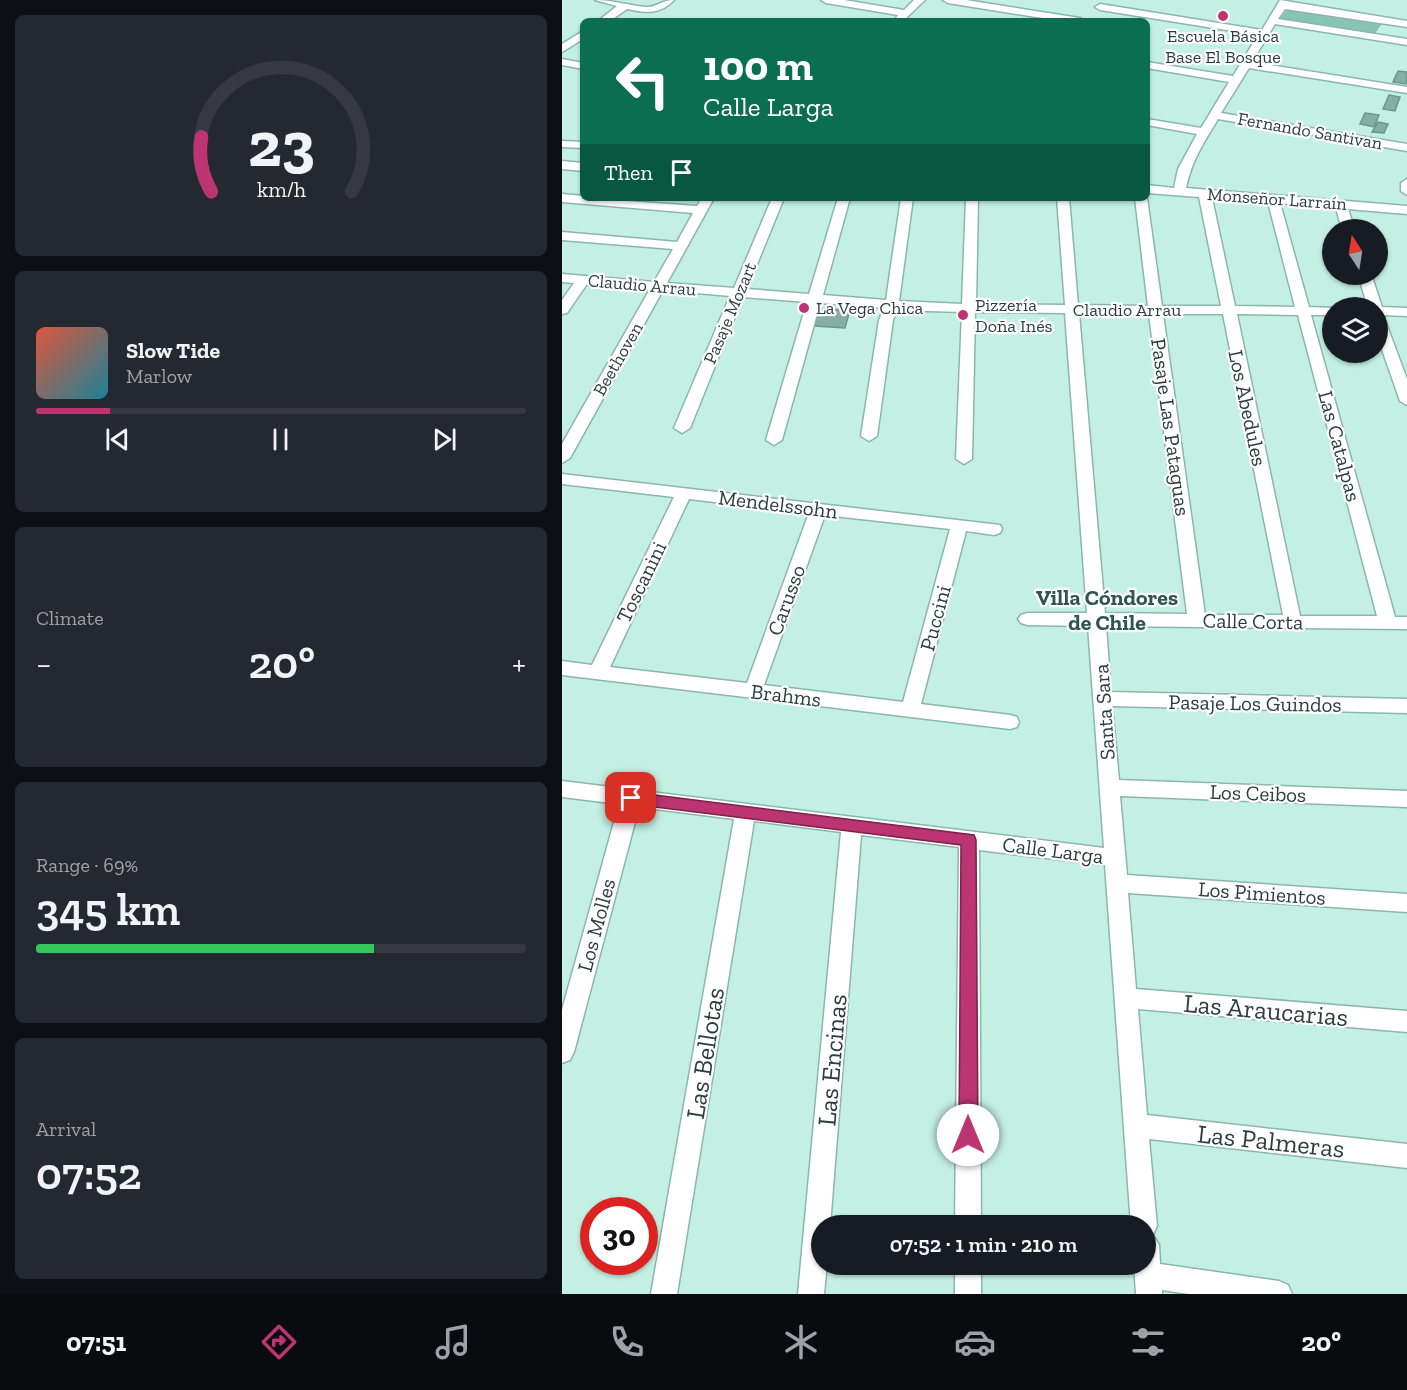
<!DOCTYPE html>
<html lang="en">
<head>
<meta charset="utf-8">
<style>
  body { margin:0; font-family:"Zilla Slab",serif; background:#242831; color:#f1f3f6; height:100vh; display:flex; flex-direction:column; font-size:22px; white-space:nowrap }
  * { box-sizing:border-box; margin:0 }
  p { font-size:20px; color:#9ea1a6 }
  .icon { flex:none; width:33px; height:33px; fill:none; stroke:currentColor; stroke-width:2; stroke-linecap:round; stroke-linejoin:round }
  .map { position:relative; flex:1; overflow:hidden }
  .sheet { display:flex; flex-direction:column; gap:15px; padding:15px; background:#0d0f14; width:562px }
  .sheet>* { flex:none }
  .banner { position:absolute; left:18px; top:18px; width:570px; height:183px; border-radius:9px; box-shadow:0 2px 4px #0004; background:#0b6e4f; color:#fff; overflow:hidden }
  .needle { width:39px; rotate:348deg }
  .controls { position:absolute; left:760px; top:219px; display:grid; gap:12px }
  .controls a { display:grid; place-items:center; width:66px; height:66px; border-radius:50%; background:#171b24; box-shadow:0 2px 4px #0004; font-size:30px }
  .speed { position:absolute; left:18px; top:1197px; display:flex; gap:12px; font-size:30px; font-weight:700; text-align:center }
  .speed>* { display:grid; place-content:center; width:78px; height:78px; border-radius:50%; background:#171b24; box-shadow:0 2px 4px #0004; line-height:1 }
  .speed .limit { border:9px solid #d22; background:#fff; color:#111 }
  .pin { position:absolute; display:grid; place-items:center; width:51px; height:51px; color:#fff; margin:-26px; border-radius:12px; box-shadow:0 3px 9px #0006 }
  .me { position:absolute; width:66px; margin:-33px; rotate:0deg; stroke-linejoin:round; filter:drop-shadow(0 0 4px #0008) }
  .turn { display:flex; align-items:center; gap:21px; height:126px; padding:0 24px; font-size:27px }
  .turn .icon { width:78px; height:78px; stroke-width:2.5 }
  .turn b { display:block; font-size:42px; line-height:51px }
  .then { display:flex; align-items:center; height:57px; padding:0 24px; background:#0003; gap:12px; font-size:22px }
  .big { font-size:45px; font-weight:600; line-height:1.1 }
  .sheet .card { flex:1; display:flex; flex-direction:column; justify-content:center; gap:9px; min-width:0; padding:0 21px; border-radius:9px; background:#242831 }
  .sheet .dial { align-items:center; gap:0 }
  .dial svg { height:156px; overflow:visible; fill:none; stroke:#363941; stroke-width:7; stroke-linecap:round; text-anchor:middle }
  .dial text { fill:#f1f3f6; stroke:none }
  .song { display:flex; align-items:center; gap:18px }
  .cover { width:72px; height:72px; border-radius:9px; background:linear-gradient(135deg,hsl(10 70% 55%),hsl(190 70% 35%)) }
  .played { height:6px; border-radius:3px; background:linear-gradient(90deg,#bc3472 15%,#363941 15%) }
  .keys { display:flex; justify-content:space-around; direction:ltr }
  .heat { display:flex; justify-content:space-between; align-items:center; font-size:33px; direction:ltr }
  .charge { height:9px; border-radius:4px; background:linear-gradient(90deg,#34c759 69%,#363941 0) }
  .trip { position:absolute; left:249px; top:1215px; width:345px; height:60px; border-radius:30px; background:#171b24; box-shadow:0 2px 4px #0004; font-weight:600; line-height:60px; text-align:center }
  .dock { display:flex; height:96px; justify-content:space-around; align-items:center; background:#090b0e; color:#9ea1a6 }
  .dock .icon { width:42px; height:42px }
  .dock .current { color:#bc3472 }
  .dock b { font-size:27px; color:#f1f3f6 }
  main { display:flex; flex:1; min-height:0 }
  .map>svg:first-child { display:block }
  .green { fill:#87c4b4 }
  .building { fill:#85afa4; stroke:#6e978c; stroke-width:1.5 }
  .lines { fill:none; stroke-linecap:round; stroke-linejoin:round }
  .minor-casing { stroke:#8cb6ab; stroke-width:3 }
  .minor { fill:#fff; fill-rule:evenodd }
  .route { fill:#bc3472; stroke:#7a224a; stroke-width:1.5 }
  .poi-dot { fill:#bc3472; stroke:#fff; stroke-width:2 }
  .labels { text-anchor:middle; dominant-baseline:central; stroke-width:4.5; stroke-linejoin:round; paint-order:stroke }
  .far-poi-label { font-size:18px; fill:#2c3e39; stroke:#fff; text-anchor:start }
  .far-street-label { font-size:18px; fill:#2c3e39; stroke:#fff }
  .street-label { font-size:21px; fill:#2c3e39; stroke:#fff }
  .neighbourhood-label { font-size:22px; font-weight:bold; fill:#2f564d; stroke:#fff }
  .near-street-label { font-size:26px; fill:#2c3e39; stroke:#fff }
</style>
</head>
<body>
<main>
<section class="sheet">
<div class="card dial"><svg viewBox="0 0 100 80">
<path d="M14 69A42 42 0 1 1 86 69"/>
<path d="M14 69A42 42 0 0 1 9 41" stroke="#bc3472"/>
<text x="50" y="56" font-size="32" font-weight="700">23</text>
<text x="50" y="72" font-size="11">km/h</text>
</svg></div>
<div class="card">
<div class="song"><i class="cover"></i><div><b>Slow Tide</b><p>Marlow</p></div></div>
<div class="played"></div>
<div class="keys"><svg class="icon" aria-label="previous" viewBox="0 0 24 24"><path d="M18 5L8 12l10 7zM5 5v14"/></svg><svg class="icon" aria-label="pause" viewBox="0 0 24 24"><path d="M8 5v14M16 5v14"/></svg><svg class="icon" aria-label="next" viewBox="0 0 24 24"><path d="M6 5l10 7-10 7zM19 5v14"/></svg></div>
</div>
<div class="card"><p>Climate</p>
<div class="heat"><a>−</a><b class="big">20°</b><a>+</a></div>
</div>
<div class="card"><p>Range · 69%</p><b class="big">345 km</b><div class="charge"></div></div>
<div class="card"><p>Arrival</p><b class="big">07:52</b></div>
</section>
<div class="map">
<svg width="845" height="1294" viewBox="0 0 845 1294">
  <rect width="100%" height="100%" fill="#c4f0e4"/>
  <path class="green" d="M726,8L821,22L812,35L717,20Z"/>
  <path class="building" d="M836,71L845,72L844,84L831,82Z
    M827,95L838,97L833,111L821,109Z
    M803,113L817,115L812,127L798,124Z
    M816,122L826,124L822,133L810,132Z
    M258,309L288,310L283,328L252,326Z"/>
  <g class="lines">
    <g class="minor-casing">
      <path id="minor" d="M33,0C52,0 68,6 85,7C95,7 100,0 112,0C98,15 84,13 65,9L48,21H36L55,6Z
        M259,0H282L342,10L352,0H363L341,21H332L336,15L264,3Z
        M381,0H404L518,18L523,21H499L386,3Z
        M718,0L845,21V27L723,9L716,19L845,39V45L713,24L690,62L845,87V93L687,68L659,113L845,144V151L656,119C642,142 629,162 624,188L845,206V214L786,209L793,230H780L774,208L718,203L747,307L773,308H771V315H749L833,617H845V629L544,626L549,692L845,699V713L550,706L557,780L845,791V807L558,796L565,875L845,894V912L566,893L574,989L845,1011V1032L576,1009L585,1115L845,1144V1168L587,1139L595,1226L591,1235L597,1245L598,1264L717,1281L726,1285L730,1294H627L600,1290V1294H574L572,1264H584V1226H569L543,865L417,850L419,1226H393L397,847L299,835L268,1226H260V1264H265L262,1294H236L279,832L192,821L115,1294H89L172,819L77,807L12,1052L8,1060L0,1063V1010L57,804L0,797V781L542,848L526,626L465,625L459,623L456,619L459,615L465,613H525L503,313L413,312L410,459L402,464L394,459L400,312L335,310L331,320L315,436L307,441L299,436L317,320L322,308L258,303L220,440L212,445L204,440L245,302L181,297L128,428L120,433L112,428L168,296L101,290L8,458L0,463V444L88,289L25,284L5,313L0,314V300L12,283L0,282V274L92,282L111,249L0,240V232L115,242L131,213L0,202V194L21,196V198L135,206L140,198H152L105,283L172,288L210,198H222L185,289L247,294L276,198H288L261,295L324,300L339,198H351L337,301L400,304L404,198H416L414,304L503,305L495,198H507L516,305L586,306L573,198H585L600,306H659L637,197L585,193V185L612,188L616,169L635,134L585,125V119L639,128L667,82L585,68V62L671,76L696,35L538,10L533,7L538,4L700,30ZM650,198L706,202L733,307L673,306ZM517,313L587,314L625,614L543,613ZM601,314H661L721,615H643ZM675,314L736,315L815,616H738Z
        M21,31V39L0,52V44Z
        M0,59L21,63V69L0,65Z
        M0,141L21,142V148L0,147Z
        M0,161L21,163V171L0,169Z
        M845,179V195L839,191V183Z
        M796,274H809L820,307L845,308V316L821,315L845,379V405L838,401L816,338V308H806Z
        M0,474L438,525L440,529L438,533L432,535L404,531L359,704L448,715L455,717L457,722L455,727L448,729L0,675V661L30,665L112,497L0,484ZM127,499L247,513L185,683L48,667ZM263,515L388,529L341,702L202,685Z
        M393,1264H419V1294H393Z"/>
    </g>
    <use href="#minor" class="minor"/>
  </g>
  <path class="route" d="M69,792L412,835L414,840L416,1135L413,1141L406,1144L400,1141L397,1135L399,845L69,804L63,802L61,798L63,793Z"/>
  <g class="poi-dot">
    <circle cx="661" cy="16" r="6"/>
    <circle cx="242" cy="308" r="6"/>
    <circle cx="401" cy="315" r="6"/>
  </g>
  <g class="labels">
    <g class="far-poi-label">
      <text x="661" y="36" text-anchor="middle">Escuela Básica<tspan x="661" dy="21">Base El Bosque</tspan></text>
      <text x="413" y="305">Pizzería<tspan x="413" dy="21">Doña Inés</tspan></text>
      <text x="254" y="308">La Vega Chica</text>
    </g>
    <g class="far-street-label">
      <text transform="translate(748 131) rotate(10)">Fernando Santivan</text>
      <text transform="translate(715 199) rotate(4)">Monseñor Larraín</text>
      <text transform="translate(80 285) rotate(5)">Claudio Arrau</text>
      <text x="565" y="310">Claudio Arrau</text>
      <text transform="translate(168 313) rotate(-67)">Pasaje Mozart</text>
      <text transform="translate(56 359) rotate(-60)">Beethoven</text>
    </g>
    <g class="street-label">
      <text transform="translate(686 408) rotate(78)">Los Abedules</text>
      <text transform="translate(609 427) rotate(82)">Pasaje Las Pataguas</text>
      <text transform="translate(778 446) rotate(75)">Las Catalpas</text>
      <text transform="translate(216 504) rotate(7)">Mendelssohn</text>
      <text transform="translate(79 582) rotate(-64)">Toscanini</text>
      <text transform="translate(224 600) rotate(-70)">Carusso</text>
      <text transform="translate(373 618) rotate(-75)">Puccini</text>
      <text transform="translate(691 621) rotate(1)">Calle Corta</text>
      <text transform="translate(224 695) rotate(7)">Brahms</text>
      <text transform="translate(693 703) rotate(1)">Pasaje Los Guindos</text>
      <text transform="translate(542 712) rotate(-94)">Santa Sara</text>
      <text transform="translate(696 793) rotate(2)">Los Ceibos</text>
      <text transform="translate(491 850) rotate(7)">Calle Larga</text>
      <text transform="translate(700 893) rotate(4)">Los Pimientos</text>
      <text transform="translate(34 925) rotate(-75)">Los Molles</text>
    </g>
    <g class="neighbourhood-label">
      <text x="545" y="597">Villa Cóndores<tspan x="545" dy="25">de Chile</tspan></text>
    </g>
    <g class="near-street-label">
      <text transform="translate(704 1010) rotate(5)">Las Araucarias</text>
      <text transform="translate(143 1053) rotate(-81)">Las Bellotas</text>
      <text transform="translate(270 1060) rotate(-85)">Las Encinas</text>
      <text transform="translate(709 1141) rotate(6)">Las Palmeras</text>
    </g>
  </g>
</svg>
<div class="controls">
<a><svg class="needle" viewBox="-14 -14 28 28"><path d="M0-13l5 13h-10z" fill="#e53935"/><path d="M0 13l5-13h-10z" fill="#9ea1a6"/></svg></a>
<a><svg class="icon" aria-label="layers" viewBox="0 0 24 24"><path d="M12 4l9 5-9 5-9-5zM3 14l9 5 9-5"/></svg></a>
</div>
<div class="speed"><div class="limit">30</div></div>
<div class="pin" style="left:69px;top:798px;background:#d93025"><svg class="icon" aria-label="arrive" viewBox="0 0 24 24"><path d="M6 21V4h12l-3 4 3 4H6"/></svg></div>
<svg class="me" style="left:406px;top:1135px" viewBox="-20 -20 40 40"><circle r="19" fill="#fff"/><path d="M0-13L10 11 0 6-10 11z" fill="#bc3472"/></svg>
<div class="trip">07:52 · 1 min · 210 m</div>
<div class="banner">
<div class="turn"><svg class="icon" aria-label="left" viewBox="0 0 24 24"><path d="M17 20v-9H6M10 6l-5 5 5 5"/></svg><div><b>100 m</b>Calle Larga</div></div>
<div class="then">Then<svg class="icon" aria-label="arrive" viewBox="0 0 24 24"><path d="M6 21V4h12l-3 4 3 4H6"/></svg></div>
</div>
</div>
</main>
<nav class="dock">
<b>07:51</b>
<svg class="icon current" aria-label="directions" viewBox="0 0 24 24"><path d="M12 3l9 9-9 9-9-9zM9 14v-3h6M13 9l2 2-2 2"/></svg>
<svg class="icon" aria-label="music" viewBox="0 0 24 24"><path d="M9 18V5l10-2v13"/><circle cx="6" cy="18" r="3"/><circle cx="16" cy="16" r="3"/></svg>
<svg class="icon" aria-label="phone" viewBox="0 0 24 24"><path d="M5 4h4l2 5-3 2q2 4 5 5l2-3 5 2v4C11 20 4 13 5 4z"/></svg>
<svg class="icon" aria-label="climate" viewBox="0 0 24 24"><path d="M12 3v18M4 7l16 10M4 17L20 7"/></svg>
<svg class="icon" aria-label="car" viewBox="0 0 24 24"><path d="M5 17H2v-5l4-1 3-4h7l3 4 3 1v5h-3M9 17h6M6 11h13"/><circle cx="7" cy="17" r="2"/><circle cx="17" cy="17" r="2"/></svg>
<svg class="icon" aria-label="filters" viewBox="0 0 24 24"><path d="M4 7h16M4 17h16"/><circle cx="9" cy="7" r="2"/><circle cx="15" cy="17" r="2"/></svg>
<b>20°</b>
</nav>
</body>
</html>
